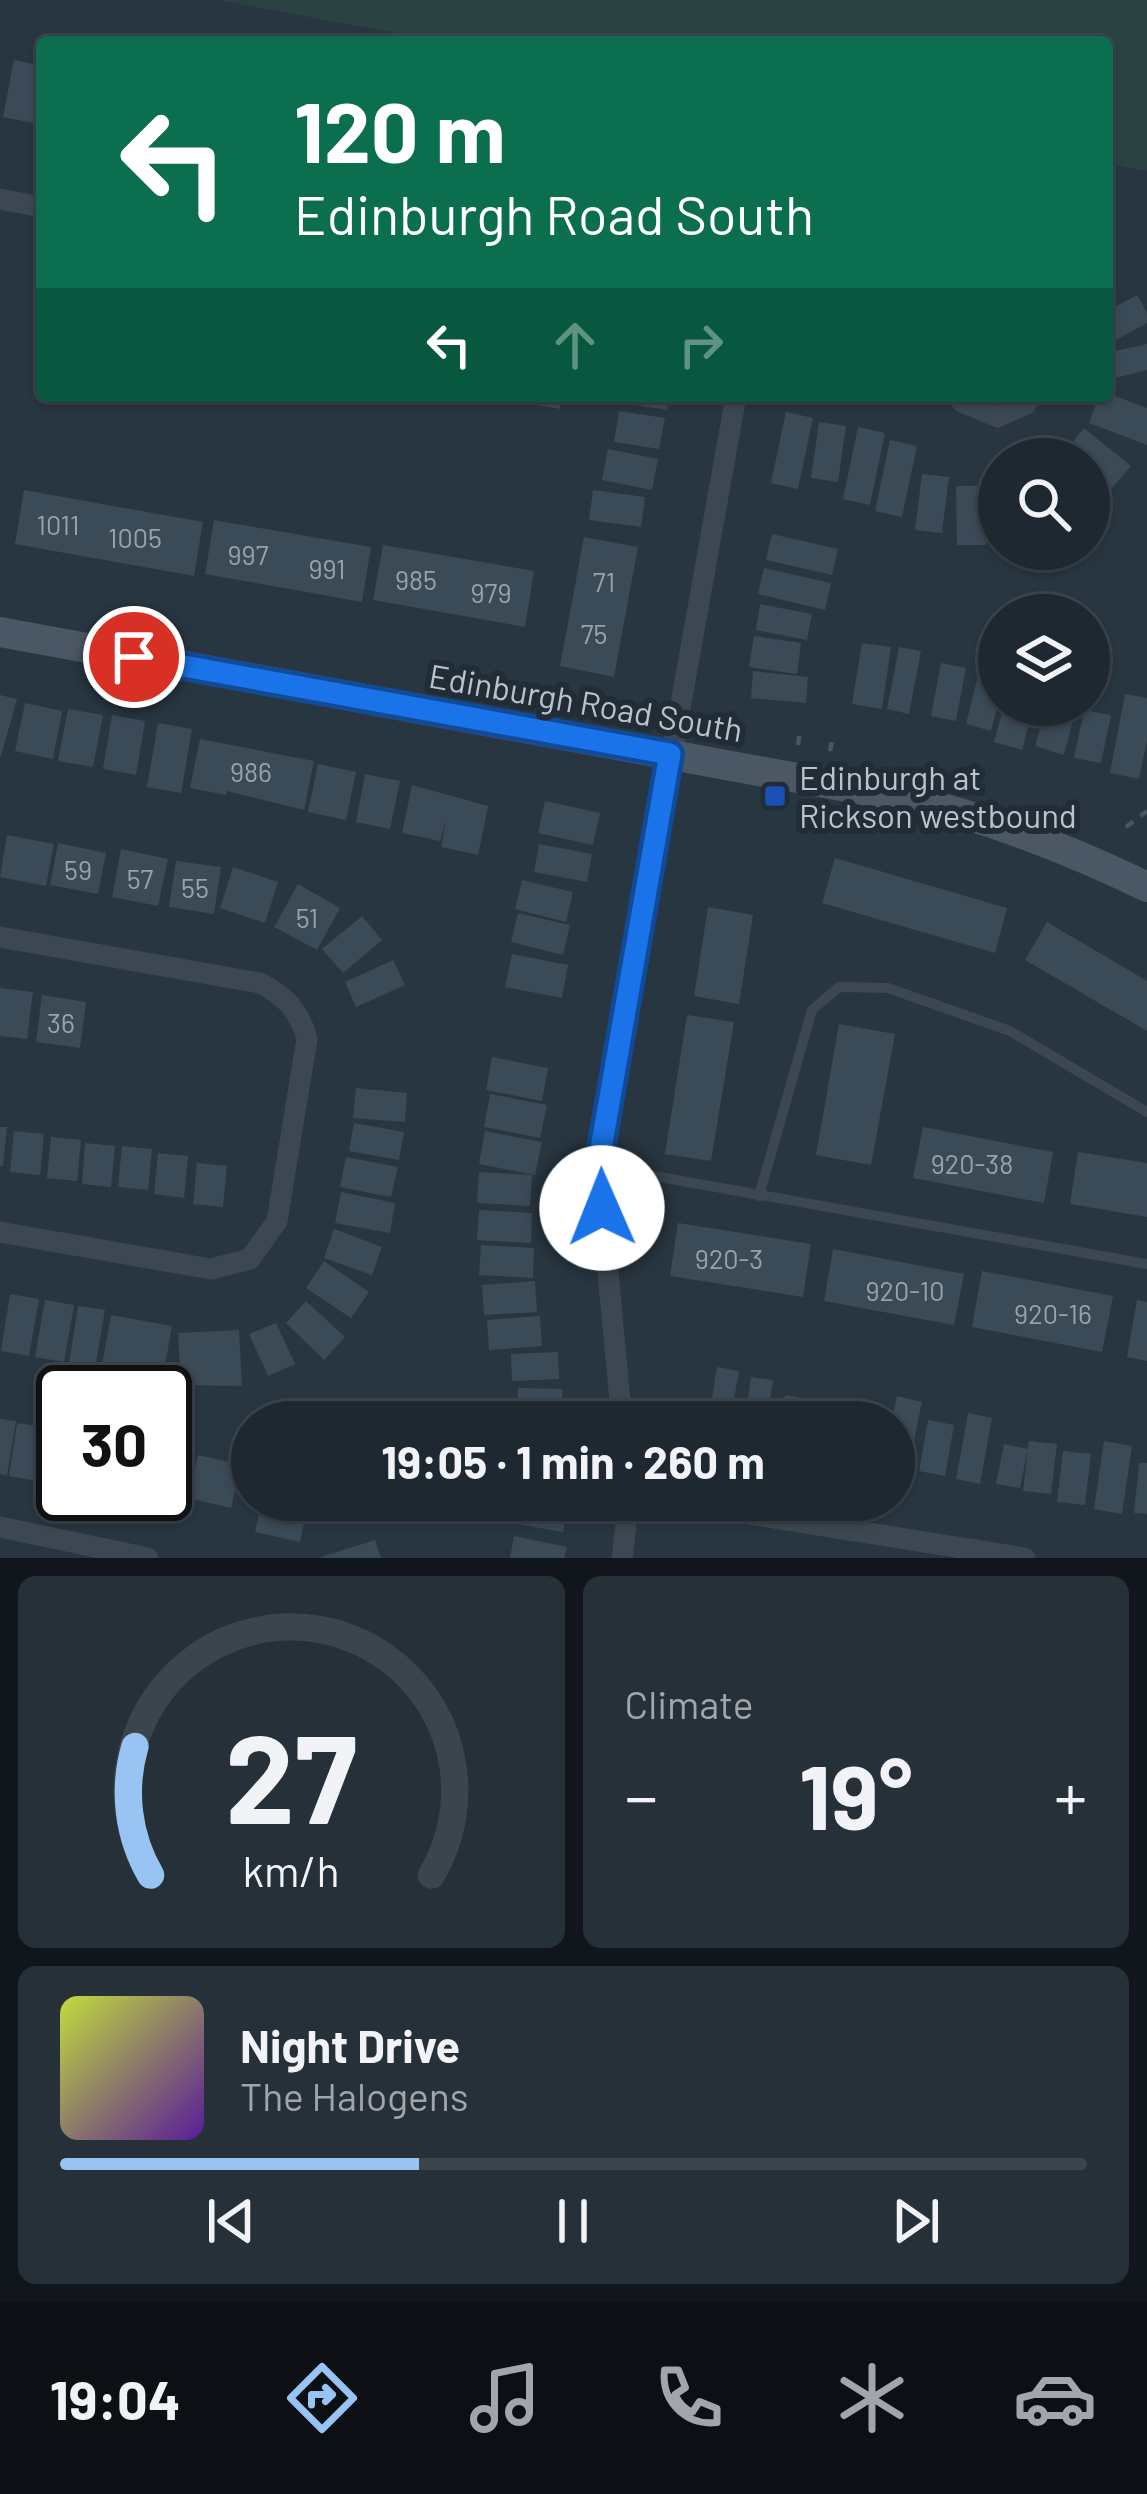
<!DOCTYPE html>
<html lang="en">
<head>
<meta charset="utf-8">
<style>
  body { margin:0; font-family:Barlow,sans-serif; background:#263039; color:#f1f3f6; height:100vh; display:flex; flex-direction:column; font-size:45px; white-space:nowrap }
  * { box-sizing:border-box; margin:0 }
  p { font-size:39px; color:#a1a6ab }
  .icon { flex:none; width:66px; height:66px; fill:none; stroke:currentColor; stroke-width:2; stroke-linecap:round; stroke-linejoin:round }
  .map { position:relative; height:1558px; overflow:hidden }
  .details { display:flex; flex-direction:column; gap:18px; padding:18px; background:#10161b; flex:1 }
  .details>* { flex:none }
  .hud { position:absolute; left:36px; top:36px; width:1077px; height:366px; border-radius:12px; box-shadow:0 3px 9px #0004,0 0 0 3px #3c444d; background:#0b6e4f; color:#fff; overflow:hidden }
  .fabs { position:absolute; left:978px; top:438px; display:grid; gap:24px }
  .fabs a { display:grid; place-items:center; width:132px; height:132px; border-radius:50%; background:#1e2831; box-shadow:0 3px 9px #0004,0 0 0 3px #3c444d; font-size:60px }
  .speed { position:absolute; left:36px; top:1365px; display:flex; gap:24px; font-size:60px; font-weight:700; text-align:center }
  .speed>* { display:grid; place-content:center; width:156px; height:156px; border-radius:50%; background:#1e2831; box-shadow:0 3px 9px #0004,0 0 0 3px #3c444d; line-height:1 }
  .speed .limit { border:6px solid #111; border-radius:18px; background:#fff; color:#111 }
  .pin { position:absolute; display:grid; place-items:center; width:102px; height:102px; color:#fff; margin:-51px; border:6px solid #fff; border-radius:50%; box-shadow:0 3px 12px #0007 }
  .me { position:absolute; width:132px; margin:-66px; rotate:359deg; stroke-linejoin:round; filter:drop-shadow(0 0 9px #0008) }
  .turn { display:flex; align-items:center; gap:42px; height:252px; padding:0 60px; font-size:54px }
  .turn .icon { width:156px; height:156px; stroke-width:2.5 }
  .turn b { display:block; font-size:84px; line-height:102px }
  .lanes { display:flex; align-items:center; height:114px; padding:0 60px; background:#0003; justify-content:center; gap:60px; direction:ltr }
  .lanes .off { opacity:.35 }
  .big { font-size:90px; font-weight:700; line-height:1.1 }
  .details .widget { flex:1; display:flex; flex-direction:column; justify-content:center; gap:18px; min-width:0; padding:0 42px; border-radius:18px; background:#263039 }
  .details .dial { align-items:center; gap:0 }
  .dial svg { height:312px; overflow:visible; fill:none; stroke:#3c444d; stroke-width:7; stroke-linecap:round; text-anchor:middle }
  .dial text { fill:#f1f3f6; stroke:none }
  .song { display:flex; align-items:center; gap:36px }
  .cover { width:144px; height:144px; border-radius:18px; background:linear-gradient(135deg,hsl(70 70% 55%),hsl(270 70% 35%)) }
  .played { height:12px; border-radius:6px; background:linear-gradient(90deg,#97c4f2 35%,#3c444d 35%) }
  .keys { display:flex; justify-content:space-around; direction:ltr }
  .heat { display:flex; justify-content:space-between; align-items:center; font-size:66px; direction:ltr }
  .details .tiles { flex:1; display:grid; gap:18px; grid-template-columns:1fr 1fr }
  .widget:last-child { grid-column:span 2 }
  .trip { position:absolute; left:231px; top:1401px; width:684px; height:120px; border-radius:60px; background:#1e2831; box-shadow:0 3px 9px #0004,0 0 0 3px #3c444d; font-weight:700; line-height:120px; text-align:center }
  .tab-bar { display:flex; height:192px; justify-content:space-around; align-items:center; background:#0c1014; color:#a1a6ab }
  .tab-bar .icon { width:84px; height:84px }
  .tab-bar .selected { color:#97c4f2 }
  .tab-bar b { font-size:54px; color:#f1f3f6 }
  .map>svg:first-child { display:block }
  .green { fill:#2a4242 }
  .building { fill:#3b4a57 }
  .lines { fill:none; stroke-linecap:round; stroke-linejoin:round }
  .path { stroke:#445a59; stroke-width:4.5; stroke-dasharray:9 9; stroke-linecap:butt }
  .service { stroke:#3d4751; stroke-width:10 }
  .minor { stroke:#3d4751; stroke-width:21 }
  .secondary { stroke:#4b5764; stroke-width:30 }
  .route-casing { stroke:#114b97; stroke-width:30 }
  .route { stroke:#1a73e8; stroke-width:21 }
  .transit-dot { fill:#1a4fb4; stroke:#212c36; stroke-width:4.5 }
  .labels { text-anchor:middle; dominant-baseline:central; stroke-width:12; stroke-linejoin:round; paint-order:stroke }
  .number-label { font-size:27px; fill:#98a2ac }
  .street-label { font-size:33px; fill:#bac2cb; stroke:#212c36 }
  .poi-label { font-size:33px; fill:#bac2cb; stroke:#212c36; text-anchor:start }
</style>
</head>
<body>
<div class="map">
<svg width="1147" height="1558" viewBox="0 0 1147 1558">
  <rect width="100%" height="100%" fill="#283641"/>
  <path class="green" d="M218,0H1147V171L1107,164V42H446Z"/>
  <path class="building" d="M14,60L42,66L34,123L3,117Z
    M1137,295L1147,313V323L1107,345V311Z
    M1147,344V370L1107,380V353Z
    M1107,393L1147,408V445L1089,423L1099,396Z
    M493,396H525L524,404Z
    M533,396H563L560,409L532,404Z
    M615,396H669L667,410L614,402Z
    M619,411L665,418L659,449L614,442Z
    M786,412L813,418L798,489L771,483Z
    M819,422L846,426L838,482L811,478Z
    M858,427L885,433L870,505L843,499Z
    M1084,428L1131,466L1111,489L1089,471V459H1074L1065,452Z
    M890,440L917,446L902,517L875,511Z
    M608,449L658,459L652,490L602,480Z
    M922,474L949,477L942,533L915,530Z
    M956,486H985L986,545H957Z
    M24,490L203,522L194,576L15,544Z
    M593,490L645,497L641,527L589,520Z
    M1089,495L1107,520L1089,533Z
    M214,520L371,547L362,602L205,574Z
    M772,534L838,549L832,575L766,560Z
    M584,537L638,547L614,677L560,666Z
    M383,545L534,571L525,627L373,600Z
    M764,568L831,583L825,610L758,594Z
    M760,604L812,614L807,640L756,630Z
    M754,636L801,643L797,674L749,667Z
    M862,643L891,647L882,709L852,704Z
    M899,647L921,651L909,714L887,709Z
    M941,663L966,668L956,721L931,716Z
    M753,671L808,677L806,703L751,698Z
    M978,676L999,682V701L991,731L966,724Z
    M1125,694L1147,698V741L1139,779L1110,773Z
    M0,695L17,699L1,756H0Z
    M25,703L62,711L53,759L15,751Z
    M1004,705H1034L1022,750L994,742Z
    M1047,705H1077L1064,755L1035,746Z
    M68,709L103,715L93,767L58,761Z
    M1084,710L1111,715L1101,763L1074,758Z
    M112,715L145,721L136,775L103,769Z
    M158,723L192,729L181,793L147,787Z
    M200,739L314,761L304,810L226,791V795L190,788Z
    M318,764L356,772L346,820L308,812Z
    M365,774L400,781L390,829L356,822Z
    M412,785L488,806L478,855L441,847L446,820L440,841L402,833Z
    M545,801L600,813L593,845L538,833Z
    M7,835L54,844L46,886L0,877Z
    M58,843L106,853L98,894L50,885Z
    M539,844L592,854L587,882L534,872Z
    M121,849L168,859L158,906L112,897Z
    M835,858L1007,908L995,953L822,903Z
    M176,861L221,867L214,914L169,907Z
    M233,867L278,882L265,923L220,908Z
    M522,880L573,892L566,922L515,909Z
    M298,884L340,908L317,950L274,927Z
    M708,907L753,915L739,1004L694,996Z
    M518,913L570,925L563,955L511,942Z
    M362,916L382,940L343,973L322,949Z
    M1047,922L1147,981V1031L1025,960Z
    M512,954L568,965L562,998L505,987Z
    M393,960L405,985L356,1007L345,982Z
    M0,988L33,992L27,1039L0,1036Z
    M42,995L86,1002L80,1048L36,1042Z
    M687,1015L734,1022L711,1161L665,1154Z
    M839,1024L895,1034L871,1165L816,1155Z
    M492,1057L548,1068L542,1101L486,1090Z
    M356,1088L407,1093L405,1122L353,1118Z
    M490,1094L547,1105L540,1138L484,1127Z
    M354,1123L404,1132L399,1160L349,1151Z
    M0,1127H7L3,1166H0Z
    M923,1127L1053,1152L1044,1203L913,1178Z
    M14,1131L44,1134L40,1175L10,1172Z
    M485,1131L542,1142L535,1175L479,1164Z
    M51,1137L81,1140L77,1181L47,1178Z
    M85,1143L115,1146L111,1187L82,1184Z
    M122,1146L152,1149L148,1190L118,1187Z
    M1078,1152L1147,1163V1217L1070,1204Z
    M158,1153L188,1156L184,1198L154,1194Z
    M346,1157L398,1167L391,1197L340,1187Z
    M197,1163L227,1166L223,1207L193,1204Z
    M479,1172L532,1175L530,1206L477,1203Z
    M341,1192L395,1203L390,1233L335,1223Z
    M479,1210L532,1213L531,1243L477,1240Z
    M678,1223L811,1244L803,1297L670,1276Z
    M334,1229L382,1247L372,1275L324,1258Z
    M481,1245L534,1248L533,1278L479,1275Z
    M833,1249L964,1274L954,1325L824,1301Z
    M324,1261L369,1292L351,1318L306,1288Z
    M982,1271L1113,1296L1102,1352L972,1327Z
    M535,1281L537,1312L484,1315L482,1285Z
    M10,1294L39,1299L29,1356L1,1351Z
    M45,1300L74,1305L64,1362L35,1357Z
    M1137,1300L1147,1302V1361L1127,1357Z
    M306,1301L345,1337L324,1360L286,1323Z
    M78,1306L105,1310L95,1368L69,1364Z
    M111,1315L172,1326L162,1382L101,1371Z
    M540,1316L542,1346L489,1350L487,1320Z
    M276,1323L295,1364L268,1376L249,1334Z
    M239,1330L242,1386L181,1385L178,1333Z
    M558,1352L559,1379L512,1381L511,1354Z
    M717,1367L739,1371L730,1422H708Z
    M751,1377L773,1380L767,1422H745Z
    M518,1388L562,1389V1416L518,1415Z
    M785,1395L808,1399L805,1422H781Z
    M897,1396L922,1402L908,1469L894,1466L891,1422Z
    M821,1404L847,1409L845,1422H817Z
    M856,1406L883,1410L881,1422H854Z
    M968,1413L992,1418L980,1484L956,1479Z
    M0,1419L16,1421L7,1475L0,1474Z
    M928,1420L954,1425L945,1476L919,1471Z
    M17,1423L63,1430L61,1485L9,1476Z
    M1029,1441L1057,1444L1051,1494L1023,1491Z
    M1104,1441L1132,1446L1122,1514L1094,1509Z
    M1004,1444L1028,1449L1020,1488L996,1484Z
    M165,1450L182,1453L174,1507L122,1498L123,1494H165Z
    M1063,1451L1091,1454L1085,1505L1057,1502Z
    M198,1455L241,1465L231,1508L188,1498Z
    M1139,1463H1147V1514L1134,1513Z
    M262,1500H309L300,1542L255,1532Z
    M521,1500L568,1506L563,1532L517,1524Z
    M514,1536L567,1547L564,1558H510Z
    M375,1540L381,1558H322L321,1557Z"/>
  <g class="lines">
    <path class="path" d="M798,745L800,730
      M830,751L833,736
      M1126,827L1147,811"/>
    <path class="service" d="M598,1166L1147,1264
      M759,1196L812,1010L839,987L888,988L1010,1031L1147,1112"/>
    <path class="minor" d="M0,199L42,207
      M958,396L962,402L998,417L1026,404L1030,396
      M0,937L260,983C285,996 300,1011 307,1039L277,1221L250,1259L211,1269L0,1232
      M622,1422L598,1166L736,396
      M630,1509L699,1506L1025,1558
      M0,1527L148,1558
      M622,1558L629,1500"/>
    <path class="secondary" d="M0,632L901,797C988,818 1067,848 1147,887"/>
  </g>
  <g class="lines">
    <g class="route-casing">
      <path id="route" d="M134,657L670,754L598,1166L602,1208"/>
    </g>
    <use href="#route" class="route"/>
  </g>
  <rect class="transit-dot" x="763" y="784" width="24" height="24" rx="6"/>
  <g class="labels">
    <g class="number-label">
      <text x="58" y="524">1011</text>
      <text x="135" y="537">1005</text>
      <text x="248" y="554">997</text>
      <text x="327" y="568">991</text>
      <text x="416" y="579">985</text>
      <text x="604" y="581">71</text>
      <text x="491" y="592">979</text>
      <text x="594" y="633">75</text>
      <text x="251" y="771">986</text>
      <text x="78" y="869">59</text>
      <text x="140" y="878">57</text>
      <text x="195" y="887">55</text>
      <text x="307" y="917">51</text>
      <text x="61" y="1022">36</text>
      <text x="972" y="1163">920-38</text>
      <text x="729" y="1258">920-3</text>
      <text x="905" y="1290">920-10</text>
      <text x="1053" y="1313">920-16</text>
    </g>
    <g class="street-label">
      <text transform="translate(586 702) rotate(10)">Edinburgh Road South</text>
    </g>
    <g class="poi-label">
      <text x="799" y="777">Edinburgh at<tspan x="799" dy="38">Rickson westbound</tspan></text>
    </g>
  </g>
</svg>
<div class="fabs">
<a><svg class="icon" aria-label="search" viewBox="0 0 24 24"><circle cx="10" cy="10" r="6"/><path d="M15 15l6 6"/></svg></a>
<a><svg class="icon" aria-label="layers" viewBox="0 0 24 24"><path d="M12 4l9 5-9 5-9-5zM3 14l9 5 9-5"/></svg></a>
</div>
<div class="speed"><div class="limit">30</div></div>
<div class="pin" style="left:134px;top:657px;background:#d93025"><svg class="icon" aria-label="arrive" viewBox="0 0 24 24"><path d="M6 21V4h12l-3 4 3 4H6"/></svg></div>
<svg class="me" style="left:602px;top:1208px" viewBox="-20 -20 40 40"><circle r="19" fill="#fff"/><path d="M0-13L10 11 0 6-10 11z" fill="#1a73e8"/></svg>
<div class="trip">19:05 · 1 min · 260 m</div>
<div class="hud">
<div class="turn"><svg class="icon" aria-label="left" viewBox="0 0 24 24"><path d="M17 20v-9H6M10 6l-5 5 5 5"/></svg><div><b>120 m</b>Edinburgh Road South</div></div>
<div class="lanes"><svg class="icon" aria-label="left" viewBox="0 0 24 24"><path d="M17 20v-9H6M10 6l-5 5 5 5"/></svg><svg class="icon off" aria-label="ahead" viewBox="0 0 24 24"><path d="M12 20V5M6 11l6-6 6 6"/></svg><svg class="icon off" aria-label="right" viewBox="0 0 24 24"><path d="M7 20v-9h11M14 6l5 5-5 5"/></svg></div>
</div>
</div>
<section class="details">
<div class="tiles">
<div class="widget dial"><svg viewBox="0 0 100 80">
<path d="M14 69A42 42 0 1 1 86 69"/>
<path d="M14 69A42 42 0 0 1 10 36" stroke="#97c4f2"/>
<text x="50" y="56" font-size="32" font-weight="700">27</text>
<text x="50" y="72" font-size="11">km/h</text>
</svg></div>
<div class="widget"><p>Climate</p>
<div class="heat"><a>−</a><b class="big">19°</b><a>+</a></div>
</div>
<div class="widget">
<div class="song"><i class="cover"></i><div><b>Night Drive</b><p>The Halogens</p></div></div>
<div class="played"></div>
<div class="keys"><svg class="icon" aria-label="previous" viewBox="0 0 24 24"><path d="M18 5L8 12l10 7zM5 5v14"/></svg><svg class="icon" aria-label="pause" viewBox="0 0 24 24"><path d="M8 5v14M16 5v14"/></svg><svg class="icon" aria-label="next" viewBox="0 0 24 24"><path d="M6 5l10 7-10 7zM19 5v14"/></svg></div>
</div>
</div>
</section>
<nav class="tab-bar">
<b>19:04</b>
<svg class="icon selected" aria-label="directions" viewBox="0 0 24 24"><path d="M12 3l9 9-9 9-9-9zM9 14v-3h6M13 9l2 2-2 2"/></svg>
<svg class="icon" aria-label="music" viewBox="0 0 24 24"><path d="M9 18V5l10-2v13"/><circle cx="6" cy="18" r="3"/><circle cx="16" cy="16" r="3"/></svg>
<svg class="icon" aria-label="phone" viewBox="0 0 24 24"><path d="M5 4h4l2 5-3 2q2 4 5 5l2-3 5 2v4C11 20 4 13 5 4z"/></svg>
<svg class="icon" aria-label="climate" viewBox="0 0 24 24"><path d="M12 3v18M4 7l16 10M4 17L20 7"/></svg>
<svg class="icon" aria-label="car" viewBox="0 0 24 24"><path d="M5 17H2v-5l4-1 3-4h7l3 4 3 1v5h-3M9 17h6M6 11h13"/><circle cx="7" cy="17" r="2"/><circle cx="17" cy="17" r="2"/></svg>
</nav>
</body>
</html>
